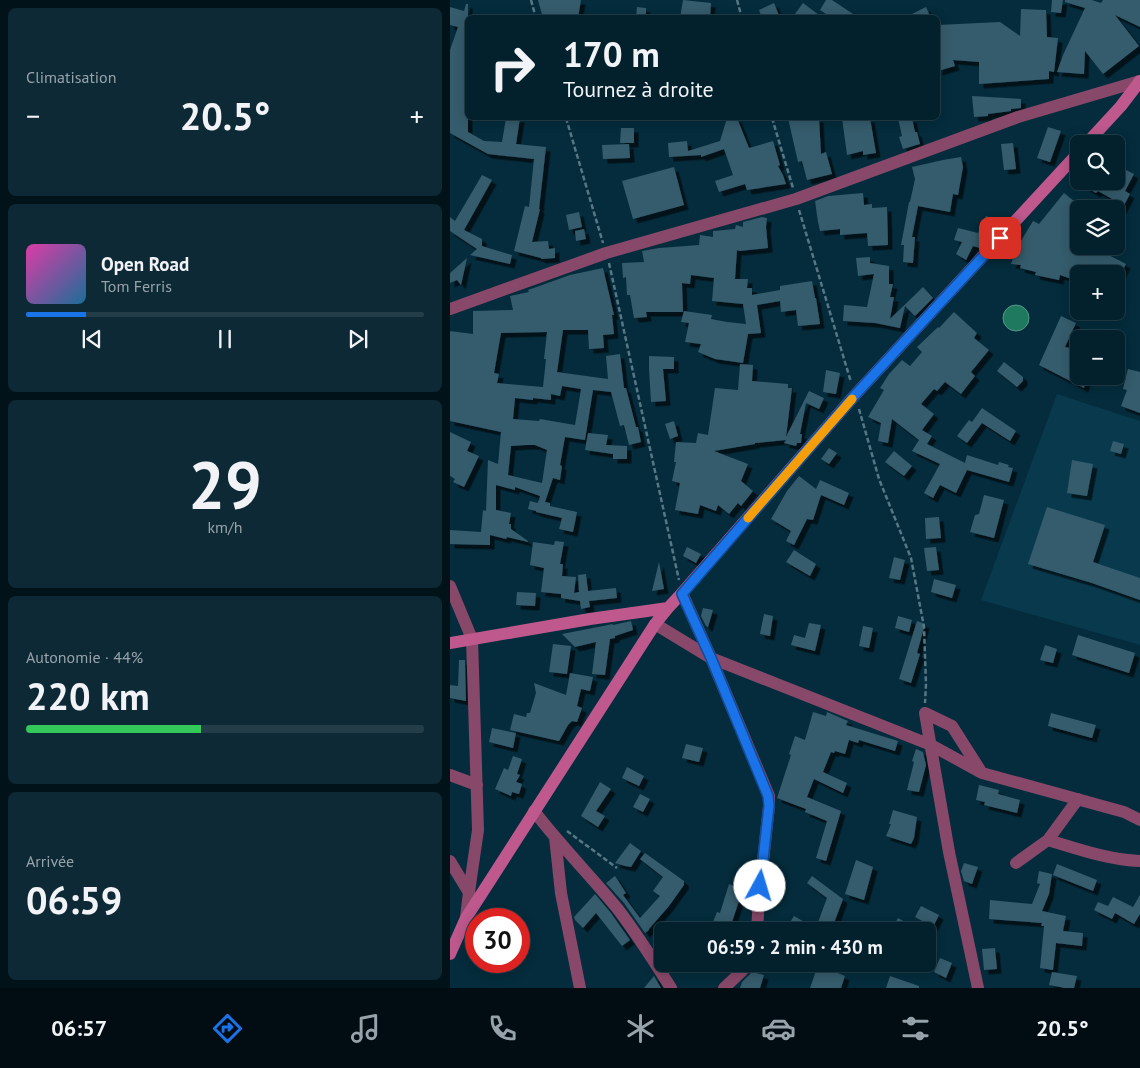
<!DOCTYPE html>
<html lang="fr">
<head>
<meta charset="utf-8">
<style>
  body { margin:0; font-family:"PT Sans",sans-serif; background:#0d2935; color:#f1f3f6; height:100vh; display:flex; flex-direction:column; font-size:19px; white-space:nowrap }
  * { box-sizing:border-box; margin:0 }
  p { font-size:16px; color:#97a3aa }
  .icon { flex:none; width:28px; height:28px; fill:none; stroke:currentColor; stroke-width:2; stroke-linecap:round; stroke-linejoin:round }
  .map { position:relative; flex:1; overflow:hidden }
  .details { display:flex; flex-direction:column; gap:8px; padding:8px; background:#021219; width:450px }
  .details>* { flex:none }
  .banner { position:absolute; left:15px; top:15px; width:475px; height:105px; border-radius:8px; box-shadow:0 2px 12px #0003,0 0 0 1px #243e49; background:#03212d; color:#f1f3f6; overflow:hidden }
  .buttons { position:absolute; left:620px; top:135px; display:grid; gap:10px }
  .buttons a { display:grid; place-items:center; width:55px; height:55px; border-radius:8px; background:#03212d; box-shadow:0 2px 12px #0003,0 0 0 1px #243e49; font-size:25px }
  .speed { position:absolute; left:15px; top:908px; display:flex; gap:10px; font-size:25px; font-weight:700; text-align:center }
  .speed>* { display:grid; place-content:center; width:65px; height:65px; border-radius:50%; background:#03212d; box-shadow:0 2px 12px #0003,0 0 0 1px #243e49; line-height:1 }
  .speed .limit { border:8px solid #d22; background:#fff; color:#111 }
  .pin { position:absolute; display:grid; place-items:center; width:42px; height:42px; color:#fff; margin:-21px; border-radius:10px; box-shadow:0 2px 8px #0006 }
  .me { position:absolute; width:55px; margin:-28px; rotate:6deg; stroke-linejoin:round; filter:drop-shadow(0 0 4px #0008) }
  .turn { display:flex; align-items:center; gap:18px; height:105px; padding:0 15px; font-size:22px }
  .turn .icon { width:65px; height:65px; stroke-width:2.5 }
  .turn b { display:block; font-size:35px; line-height:42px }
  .big { font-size:38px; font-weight:800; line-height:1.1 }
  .details .card { flex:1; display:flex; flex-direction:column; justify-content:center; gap:8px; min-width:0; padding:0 18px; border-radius:8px; background:#0d2935 }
  .details .dial { align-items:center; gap:0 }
  .dial b { font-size:65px; line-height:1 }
  .song { display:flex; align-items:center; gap:15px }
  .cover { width:60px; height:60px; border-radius:8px; background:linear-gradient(135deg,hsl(320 70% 55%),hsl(200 70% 35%)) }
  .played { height:5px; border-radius:2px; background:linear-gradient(90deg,#1a73e8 15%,#243e49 15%) }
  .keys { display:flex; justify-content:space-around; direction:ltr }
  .heat { display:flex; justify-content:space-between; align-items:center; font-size:28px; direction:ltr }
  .charge { height:8px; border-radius:4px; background:linear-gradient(90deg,#34c759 44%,#243e49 0) }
  .trip { position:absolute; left:204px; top:922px; width:282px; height:50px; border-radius:8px; background:#03212d; box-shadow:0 2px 12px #0003,0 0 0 1px #243e49; font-weight:800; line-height:50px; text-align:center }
  .tabs { display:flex; height:80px; justify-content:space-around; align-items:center; background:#010d12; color:#97a3aa }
  .tabs .icon { width:35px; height:35px }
  .tabs .on { color:#1a73e8 }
  .tabs b { font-size:22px; color:#f1f3f6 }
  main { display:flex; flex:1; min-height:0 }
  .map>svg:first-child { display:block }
  .built { fill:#08394d }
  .water { fill:#1f795f; stroke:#539889 }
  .building { fill:#355b6c; fill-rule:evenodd; filter:url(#shadow) }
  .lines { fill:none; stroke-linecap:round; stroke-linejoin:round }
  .path { stroke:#577784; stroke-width:2.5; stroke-dasharray:5 2.5; stroke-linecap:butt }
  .street { stroke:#884869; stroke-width:12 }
  .secondary { stroke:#be588d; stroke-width:12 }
  .route-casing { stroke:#114b97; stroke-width:12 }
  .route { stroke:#1a73e8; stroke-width:9 }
  .slow { stroke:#f59e0b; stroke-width:9 }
</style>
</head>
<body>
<main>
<section class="details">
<div class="card"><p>Climatisation</p>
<div class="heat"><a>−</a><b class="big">20.5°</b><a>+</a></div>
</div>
<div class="card">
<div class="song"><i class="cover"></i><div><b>Open Road</b><p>Tom Ferris</p></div></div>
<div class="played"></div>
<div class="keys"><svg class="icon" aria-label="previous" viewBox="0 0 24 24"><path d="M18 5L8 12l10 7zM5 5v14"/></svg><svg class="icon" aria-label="pause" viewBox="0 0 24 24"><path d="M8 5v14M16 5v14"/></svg><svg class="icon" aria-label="next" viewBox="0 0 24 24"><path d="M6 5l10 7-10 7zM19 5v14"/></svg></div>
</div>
<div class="card dial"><b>29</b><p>km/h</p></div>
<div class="card"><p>Autonomie · 44%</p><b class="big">220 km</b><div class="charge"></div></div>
<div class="card"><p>Arrivée</p><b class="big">06:59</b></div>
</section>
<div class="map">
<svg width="690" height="988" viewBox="0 0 690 988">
  <defs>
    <filter id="shadow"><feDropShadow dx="4.5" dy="4.5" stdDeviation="0" flood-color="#0009"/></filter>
  </defs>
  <rect width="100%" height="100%" fill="#042c3c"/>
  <path class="built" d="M607,394L690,421V645L531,600Z"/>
  <path class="water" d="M553 318a13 13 0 1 1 26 0a13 13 0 1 1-26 0Z"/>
  <path class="building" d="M88,0H131L128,18H93Z
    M233,0L261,3L260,18H230Z
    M376,0H382L409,18H382L370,10Z
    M602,0H613L611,13L601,12Z
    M615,0H642L651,3L653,0H690V27L665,15L689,46L653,74L635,51L634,74L607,72L613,55L635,8L615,2Z
    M324,3L330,18H312L309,10Z
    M353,3L373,18H342Z
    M16,4H18V132L34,141L52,142L56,118H70L66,144L96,147L89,209H90L82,242L98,241L99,249L105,248V258L91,259V258L64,251L75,206L79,207L84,159L38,154L0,133V50L8,27L0,25V7L14,11Z
    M187,7L196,8V18H186Z
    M476,7L481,18H454Z
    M571,9L596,10L597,37L608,38L604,72L599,71V79L529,84V62L503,60L505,66L488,71V25L550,22L570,36Z
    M522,96L571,99V108L561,109V111L538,114V116L524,117Z
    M277,118H287L299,148L323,141L330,165L328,166L333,175L336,184L297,190L295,184L269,192L265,181L283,175L274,149L251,157V155L219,157L218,143L237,141L238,151L270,141Z
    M338,118H369L371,154L376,152L382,174L357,180L352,161L348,162Z
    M392,118H420L426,153L413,155V151L397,155Z
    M448,118H462L465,132H467L470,144L453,149L449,137L452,136Z
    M598,127L611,131L600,162L587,158Z
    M171,128H184V143H170Z
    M563,143L566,169L554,170L551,144Z
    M179,144L180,158L153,159L152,145Z
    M511,157L513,167L508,195L503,194L500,212L468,206L462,237H465L463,263L453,262L454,245H451L459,202H460L465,179L462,167L493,160Z
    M666,165L684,174L675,191L680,194L672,209H660L664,200L648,191L646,193L625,181H666Z
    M224,167L234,205L183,219L172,181Z
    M32,175L42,180L14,230L32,239V246L62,255L60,264L20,255L27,249L0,231V217L5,221Z
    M413,193L414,205L422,204V208L437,207L438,245L418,246L417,233L390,235V229L370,231L368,222L365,201L378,196Z
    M614,193L629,205V246L643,251L645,248L676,264L671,274H653L634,264L630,274H629L627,281L610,275L609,280L585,275L586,272L570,268L571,265L561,264L566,249L583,221L589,224Z
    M129,212L132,227L119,230L116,215Z
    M536,216L541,218L534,243L530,248L523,246L516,260L506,254L512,242L504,240L508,228L528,233Z
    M312,217L317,218L316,227L318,248L289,251L287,250L285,279H298L297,288H302V295L330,290V286L362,281L365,298H366L370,324L348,326L346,310L331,312L330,301L307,305L311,333L298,334L293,363L265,359L248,352L251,344L235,342L239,323L231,322L234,311L262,315L261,319L277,322L296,324L293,304L262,301L264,278L241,275L240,284L232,283L233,312H196L197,317L184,318L180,295H177L176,277L173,278L172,263L194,262L192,251L209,248L249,245L250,235L263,237V231L285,229L286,225L293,227V222Z
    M134,229L136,239L126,241L125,231Z
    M420,257V263L439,266V284H443L440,297H444L440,319L473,287L483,298L465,316L455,306L450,328L425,323L393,321L394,305L417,307L424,274L408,276L406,258Z
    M17,258L11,285L7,280L0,283V273Z
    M153,268L164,315H162L164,334L153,335L154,348L139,349L138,330H113L107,372L158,379L156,356L170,354L174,388H176L186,427H188L191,442L179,445L174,425L170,426L161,392L143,390L135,440L115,437L110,465L112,466L110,480L103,478L95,502L100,503V506L127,512L123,532L109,529L112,518L86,512V511L78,509L80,501L88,503V501H89L90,496L65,487V490L46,485V510L61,513L59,524H61V529L78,541V542L57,537L56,539L40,535V545L0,544V530L31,532L33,510L36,511L38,460L48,464L51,432L0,421V331L23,334V311L63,310L60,296L79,292L78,290L120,275ZM97,332L94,359H96L93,387L47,383L49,374L44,373L51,333ZM112,386L131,389L125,425L90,419L89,421L63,419L65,398L83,400V398L101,400V394L110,396ZM76,445H85L97,450L92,483L58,475L61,446Z
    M504,312L527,333L524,338L539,350L521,372L525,376L511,394L495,382L487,391L484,389L471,404L484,414L472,430L482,436L477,444L515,463L517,455L548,465L549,462L559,465L558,467L563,468L559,482L517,470L506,493L490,485L483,498L474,493L490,464L462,451L469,440L442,419L438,443L428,441L431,423L418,417L434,390L430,388L439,374L452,360L460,366L472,352L467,347L488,327L489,328Z
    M611,316L626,323L615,347L629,350V376H637L634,388L589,365Z
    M199,356L224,357V369H213L216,401L201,402L199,369Z
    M554,362L573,377V381L567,387L547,371Z
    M290,364L303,365L302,381L338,384V388H342L336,437L359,391L374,398L369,409L356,403L350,434H352L351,443H347L346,446L334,443L336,440L305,443V444L264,451L298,464L291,481L303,491L291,506L288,503L279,514L268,505L266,511L250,505L248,514L225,510L230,483L222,481L226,462H224L226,442L246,443L248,433L258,435L265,388L288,390Z
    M678,369L690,372V413L671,406L677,390L673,389Z
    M376,370L390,373L386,394L373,392Z
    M532,408L566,431L560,441L532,423L517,443L507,436L519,420L522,422Z
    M224,421L228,436L220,439L215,424Z
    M0,432L21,442L17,451L29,456L14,487L3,482L5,479L0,476Z
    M138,433L158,435L156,445L177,446V459H163V454L135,450Z
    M663,441L674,444L671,454L660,451Z
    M379,448L387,453L379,464L371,459Z
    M444,451L462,466L454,476L435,462Z
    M622,460L643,464L637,496L617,493Z
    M349,476L366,489L370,480L399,493L394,505L371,495L363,520L357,519L344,545L336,541L341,531L321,519L337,491Z
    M534,495L554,500L544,538L520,532L525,515L529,514Z
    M597,507L655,525L643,562L690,578V600L642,583L578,564Z
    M489,517L491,538L476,539L475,518Z
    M105,541L114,542L110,564H113L112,576L126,577L124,593L129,592L128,575L136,574L138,591L166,588L167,598L139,601L140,607L131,609L130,601L111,598V594L91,592L94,568L80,565L83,542L104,545Z
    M237,547L251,554L246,563L233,556Z
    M486,547L489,570L477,571L474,548Z
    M344,550L366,564L360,576L336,562Z
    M444,557L455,560L450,580L439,578Z
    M209,562L214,589L202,591Z
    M484,579L506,585L502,598L481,592Z
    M67,592L86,593L85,606L66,605Z
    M253,608L263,610L258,627L256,626L251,616Z
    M314,614L323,616L320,636L310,634Z
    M448,616L462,620L459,632L445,628Z
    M181,621L183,630L165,636V638L160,639L155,675L142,674L146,642L125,647L112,634L158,625L162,624L163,625Z
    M467,621L475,624L467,653L470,654L461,683L449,679Z
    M359,623L371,625L365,651L341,645L344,635L355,638Z
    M413,626L423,628L419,648L409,646Z
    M628,635L685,653L679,673L622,655Z
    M103,644L121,646L117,674L99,672Z
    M595,645L607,649L603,663L590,660Z
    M9,660H15L16,701L0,698V685L8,686Z
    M120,673L143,677L140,691L131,689L127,706L132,708L127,722L122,721L118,725L109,741L60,730L64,714L76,717L77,713H80L86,693L84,683L116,695Z
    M363,712L376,716L377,712L398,721L396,725L448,741L445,751L409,740L408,743L399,740L395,754L385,751L384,753L381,752L373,772L397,783L393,793L364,779L357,797L391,811L376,861L366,858L377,821L355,812L356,809L327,798L341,755L339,754L345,736L355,740Z
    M601,713L646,725L642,738L598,726Z
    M42,728L66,733L63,748L39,742Z
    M236,744L253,748L249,762L232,758Z
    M466,749L473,752L476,765L469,792L457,790L464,762L462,761Z
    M63,756L72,759L67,774L70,775L66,782L72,784L69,794L62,792L61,796L45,789L54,768L58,770Z
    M177,767L194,776L189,786L172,778Z
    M150,782L161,789L146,811L155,816L148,827L131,816Z
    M529,785L549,790L548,794L570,800L567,813L534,805L535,802L526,800Z
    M190,794L200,799L193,812L183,807Z
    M443,810L467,817L464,838L461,844L436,836L441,824H439Z
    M180,843L191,851L181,867L175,866L165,863Z
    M195,853L234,881V885L219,906L199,929V930L195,933L174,903L156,883L165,876L176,893L173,895L190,918L210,896L203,891L213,877L190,859Z
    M406,860L423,867L414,900L395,894Z
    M514,863L528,867L522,884L514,881L511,871Z
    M607,864L647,880L643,891L603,875Z
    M589,871L602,874L599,894L592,911L616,916L613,931L633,933L632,946L606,943L603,970L590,968L594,926H591L592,923L539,919L540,900L582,904L590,884L587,883Z
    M362,876L393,899L381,931L367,925L377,898L357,883Z
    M279,884L293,889L279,931H270L261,927L267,912L270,913Z
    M145,894L161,913L180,940L172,946L146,913L133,928L125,920L124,917Z
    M690,895V914L684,924L665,913L662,919L644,910L648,902L658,906L663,897L683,907Z
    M471,906L489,915L483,927L465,917Z
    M344,916L356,923L350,931H344L337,927Z
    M448,918L470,931H441Z
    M545,948L547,969L534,970L532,949Z
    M490,958L502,963L496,978L484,972Z
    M368,965L395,976L391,988H360Z
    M302,972L314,975L310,988H290L292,982Z
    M602,972L627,976L624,988H615L599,985Z
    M204,976L211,988H194Z
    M440,976L469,986V988H436Z"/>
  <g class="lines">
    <path class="path" d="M81,0L86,18
      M287,0L292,18
      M116,118L153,243
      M322,118L343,188
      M349,210L401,382
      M159,263L229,580
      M409,409L429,479L461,558L474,627L476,684L475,703
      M117,831L167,868"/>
    <path class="street" d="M0,309L156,253L346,199L568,117L690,81
      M0,586L22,639L28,830C24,859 19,888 16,918
      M232,593L261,658L319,796V806L309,898L307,931
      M205,624L261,658L481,745L532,773L674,812L690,820
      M475,713L499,852L528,988
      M475,713L502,726L530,770
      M0,775L27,785
      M84,811C110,845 140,875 167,908C187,934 204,961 221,988
      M105,837L111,893L130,988
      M598,840C628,849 659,860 690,861
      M0,861L18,891
      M566,863L598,840L628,799
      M274,988L291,972L298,964"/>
    <path class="secondary" d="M636,144L671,106L690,81
      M0,643L140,619L218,608
      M0,954L16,918L205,624L218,608L232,593L405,395L629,152"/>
  </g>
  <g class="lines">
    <g class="route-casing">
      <path id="route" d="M310,886L319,806L318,796L261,658L232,594L405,395L550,238"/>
    </g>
    <use href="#route" class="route"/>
    <path class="slow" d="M298,518L402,399"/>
  </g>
</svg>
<div class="buttons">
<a><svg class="icon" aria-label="search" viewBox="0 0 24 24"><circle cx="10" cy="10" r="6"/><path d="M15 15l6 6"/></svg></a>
<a><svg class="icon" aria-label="layers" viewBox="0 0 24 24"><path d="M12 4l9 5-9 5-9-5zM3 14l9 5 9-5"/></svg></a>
<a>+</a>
<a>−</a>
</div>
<div class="speed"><div class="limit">30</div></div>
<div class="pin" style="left:550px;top:238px;background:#d93025"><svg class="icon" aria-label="arrive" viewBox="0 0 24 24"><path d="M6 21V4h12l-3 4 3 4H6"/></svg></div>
<svg class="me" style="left:310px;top:886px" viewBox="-20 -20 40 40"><circle r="19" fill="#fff"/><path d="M0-13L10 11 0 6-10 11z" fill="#1a73e8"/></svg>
<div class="trip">06:59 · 2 min · 430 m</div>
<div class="banner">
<div class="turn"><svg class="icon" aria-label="right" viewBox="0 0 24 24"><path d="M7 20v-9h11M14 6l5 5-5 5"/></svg><div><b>170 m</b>Tournez à droite</div></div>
</div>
</div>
</main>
<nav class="tabs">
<b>06:57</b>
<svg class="icon on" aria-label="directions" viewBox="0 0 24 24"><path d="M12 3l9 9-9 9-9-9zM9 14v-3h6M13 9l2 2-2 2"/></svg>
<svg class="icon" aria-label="music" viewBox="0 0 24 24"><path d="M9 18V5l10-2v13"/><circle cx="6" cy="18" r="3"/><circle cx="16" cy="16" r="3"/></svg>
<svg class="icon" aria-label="phone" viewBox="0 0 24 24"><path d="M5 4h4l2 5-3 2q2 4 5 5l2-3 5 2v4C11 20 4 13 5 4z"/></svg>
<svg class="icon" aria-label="climate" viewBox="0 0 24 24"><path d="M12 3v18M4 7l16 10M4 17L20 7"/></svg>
<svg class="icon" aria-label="car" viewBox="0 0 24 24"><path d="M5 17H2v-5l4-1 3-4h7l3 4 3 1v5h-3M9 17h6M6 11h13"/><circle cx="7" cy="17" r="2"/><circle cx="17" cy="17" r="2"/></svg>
<svg class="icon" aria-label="filters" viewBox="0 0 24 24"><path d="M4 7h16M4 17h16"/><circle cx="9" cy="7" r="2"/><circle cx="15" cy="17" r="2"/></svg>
<b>20.5°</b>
</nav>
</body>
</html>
